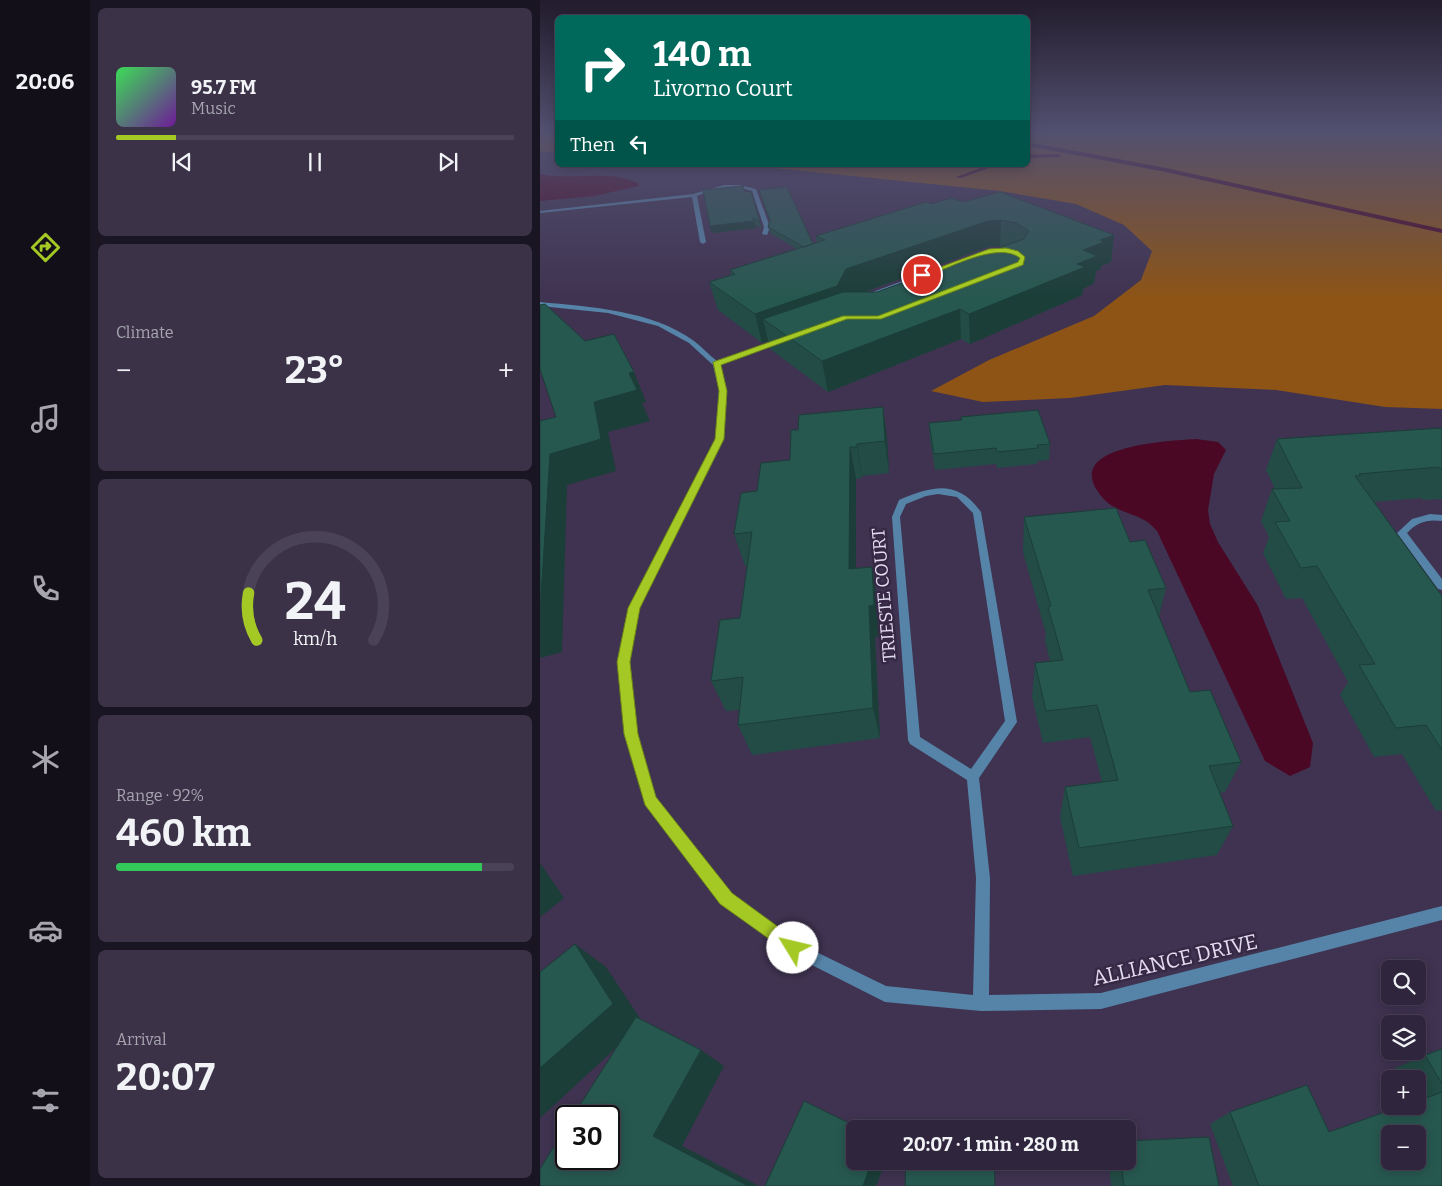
<!DOCTYPE html>
<html lang="en">
<head>
<meta charset="utf-8">
<style>
  body { margin:0; font-family:Bitter,serif; background:#3b3248; color:#f1f3f6; height:100vh; display:flex; flex-direction:column; font-size:19px; white-space:nowrap }
  * { box-sizing:border-box; margin:0 }
  p { font-size:16px; color:#a7a5b0 }
  .icon { flex:none; width:28px; height:28px; fill:none; stroke:currentColor; stroke-width:2; stroke-linecap:round; stroke-linejoin:round }
  .map { position:relative; flex:1; overflow:hidden }
  .drawer { display:flex; flex-direction:column; gap:8px; padding:8px; background:#1a1522; width:450px }
  .drawer>* { flex:none }
  .hud { position:absolute; left:15px; top:15px; width:475px; height:152px; border-radius:8px; box-shadow:0 2px 12px #0003,0 0 0 1px #4a4357; background:#00695c; color:#fff; overflow:hidden }
  .fabs { position:absolute; left:841px; top:960px; display:grid; gap:10px }
  .fabs a { display:grid; place-items:center; width:45px; height:45px; border-radius:8px; background:#2f263d; box-shadow:0 2px 12px #0003,0 0 0 1px #4a4357; font-size:25px }
  .speed { position:absolute; left:15px; top:1105px; display:flex; gap:10px; font-size:25px; font-weight:700; text-align:center }
  .speed>* { display:grid; place-content:center; width:65px; height:65px; border-radius:50%; background:#2f263d; box-shadow:0 2px 12px #0003,0 0 0 1px #4a4357; line-height:1 }
  .speed .limit { border:2px solid #111; border-radius:8px; background:#fff; color:#111 }
  .pin { position:absolute; display:grid; place-items:center; width:42px; height:42px; color:#fff; margin:-21px; border:2px solid #fff; border-radius:50%; box-shadow:0 1px 5px #0007 }
  .me { position:absolute; width:55px; margin:-28px; rotate:306deg; stroke-linejoin:round; filter:drop-shadow(0 0 4px #0008) }
  .turn { display:flex; align-items:center; gap:18px; height:105px; padding:0 15px; font-size:22px }
  .turn .icon { width:65px; height:65px; stroke-width:2.5 }
  .turn b { display:block; font-size:35px; line-height:42px }
  .then { display:flex; align-items:center; height:48px; padding:0 15px; background:#0003; gap:10px; font-size:19px }
  .big { font-size:38px; font-weight:700; line-height:1.1 }
  .drawer .card { flex:1; display:flex; flex-direction:column; justify-content:center; gap:8px; min-width:0; padding:0 18px; border-radius:8px; background:#3b3248 }
  .drawer .dial { align-items:center; gap:0 }
  .dial svg { height:130px; overflow:visible; fill:none; stroke:#4a4357; stroke-width:7; stroke-linecap:round; text-anchor:middle }
  .dial text { fill:#f1f3f6; stroke:none }
  .song { display:flex; align-items:center; gap:15px }
  .cover { width:60px; height:60px; border-radius:8px; background:linear-gradient(135deg,hsl(130 70% 55%),hsl(280 70% 35%)) }
  .played { height:5px; border-radius:2px; background:linear-gradient(90deg,#a4c824 15%,#4a4357 15%) }
  .keys { display:flex; justify-content:space-around; direction:ltr }
  .heat { display:flex; justify-content:space-between; align-items:center; font-size:28px; direction:ltr }
  .charge { height:8px; border-radius:4px; background:linear-gradient(90deg,#34c759 92%,#4a4357 0) }
  .trip { position:absolute; left:306px; top:1120px; width:290px; height:50px; border-radius:8px; background:#2f263d; box-shadow:0 2px 12px #0003,0 0 0 1px #4a4357; font-weight:700; line-height:50px; text-align:center }
  main { display:flex; flex:1; min-height:0 }
  .dock { display:flex; flex-direction:column; width:90px; justify-content:space-around; align-items:center; background:#130f18; color:#a7a5b0 }
  .dock .icon { width:35px; height:35px }
  .dock .on { color:#a4c824 }
  .dock b { font-size:22px; color:#f1f3f6 }
  .map>svg:first-child { display:block }
  .green { fill:#8d5416 }
  .water { fill:#4b0824 }
  .lines { fill:none; stroke-linecap:round; stroke-linejoin:round }
  .stream { fill:#4b0824; fill-rule:evenodd }
  .service { fill:#5684a8; fill-rule:evenodd }
  .minor { fill:#5684a8; fill-rule:evenodd }
  .wall { fill:#224c45; fill-rule:evenodd }
  .shaded-wall { fill:#1b3e38 }
  .building { fill:#275850; stroke:#1b3e38; fill-rule:evenodd }
  .route { fill:#a4c824; stroke:#6b8217 }
  .labels { text-anchor:middle; dominant-baseline:central; stroke-width:5; stroke-linejoin:round; paint-order:stroke }
  .street-label { font-size:18px; fill:#e4ddf1; stroke:#352946 }
  .near-street-label { font-size:21px; fill:#e4ddf1; stroke:#352946 }
</style>
</head>
<body>
<main>
<nav class="dock">
<b>20:06</b>
<svg class="icon on" aria-label="directions" viewBox="0 0 24 24"><path d="M12 3l9 9-9 9-9-9zM9 14v-3h6M13 9l2 2-2 2"/></svg>
<svg class="icon" aria-label="music" viewBox="0 0 24 24"><path d="M9 18V5l10-2v13"/><circle cx="6" cy="18" r="3"/><circle cx="16" cy="16" r="3"/></svg>
<svg class="icon" aria-label="phone" viewBox="0 0 24 24"><path d="M5 4h4l2 5-3 2q2 4 5 5l2-3 5 2v4C11 20 4 13 5 4z"/></svg>
<svg class="icon" aria-label="climate" viewBox="0 0 24 24"><path d="M12 3v18M4 7l16 10M4 17L20 7"/></svg>
<svg class="icon" aria-label="car" viewBox="0 0 24 24"><path d="M5 17H2v-5l4-1 3-4h7l3 4 3 1v5h-3M9 17h6M6 11h13"/><circle cx="7" cy="17" r="2"/><circle cx="17" cy="17" r="2"/></svg>
<svg class="icon" aria-label="filters" viewBox="0 0 24 24"><path d="M4 7h16M4 17h16"/><circle cx="9" cy="7" r="2"/><circle cx="15" cy="17" r="2"/></svg>
</nav>
<section class="drawer">
<div class="card">
<div class="song"><i class="cover"></i><div><b>95.7 FM</b><p>Music</p></div></div>
<div class="played"></div>
<div class="keys"><svg class="icon" aria-label="previous" viewBox="0 0 24 24"><path d="M18 5L8 12l10 7zM5 5v14"/></svg><svg class="icon" aria-label="pause" viewBox="0 0 24 24"><path d="M8 5v14M16 5v14"/></svg><svg class="icon" aria-label="next" viewBox="0 0 24 24"><path d="M6 5l10 7-10 7zM19 5v14"/></svg></div>
</div>
<div class="card"><p>Climate</p>
<div class="heat"><a>−</a><b class="big">23°</b><a>+</a></div>
</div>
<div class="card dial"><svg viewBox="0 0 100 80">
<path d="M14 69A42 42 0 1 1 86 69"/>
<path d="M14 69A42 42 0 0 1 9 40" stroke="#a4c824"/>
<text x="50" y="56" font-size="32" font-weight="700">24</text>
<text x="50" y="72" font-size="11">km/h</text>
</svg></div>
<div class="card"><p>Range · 92%</p><b class="big">460 km</b><div class="charge"></div></div>
<div class="card"><p>Arrival</p><b class="big">20:07</b></div>
</section>
<div class="map">
<svg width="902" height="1186" viewBox="0 0 902 1186">
  <rect width="100%" height="100%" fill="#3f3351"/>
  <path class="green" d="M0,132H17V152L0,151Z
    M488,132H902V409L845,407L736,390L625,385L530,398L443,402L391,391L449,360L554,316L601,280L612,251L584,225L536,204L460,191L205,165H488Z"/>
  <path class="water" d="M0,174C32,181 67,169 98,183L99,186L54,196L0,201Z
    M656,439L678,442L686,450L674,474L668,510L670,524L678,542L718,606L773,743L770,767L750,776L725,761L617,531C613,527 608,521 602,519C589,512 572,510 562,497C518,445 629,441 656,439Z"/>
  <g class="lines">
    <path class="stream" d="M488,142L626,168L902,229V233L626,172L488,146Z
      M519,154L521,157L488,158V155Z
      M449,165H457L421,178L416,177Z"/>
    <path class="service" d="M184,185H199L216,189L230,227L227,235L222,234L224,227L212,191C193,185 175,189 157,196L166,242L163,244L160,242L152,197L0,213V211L153,194Z"/>
    <path class="minor" d="M465,248L468,250L467,251L452,252L327,297L322,296L449,249Z
      M0,302C50,307 112,310 154,341C162,347 169,355 177,361L239,340L244,341L180,365L187,391L184,439L99,609L88,662L97,734L116,797L191,894L258,943L346,986L433,995L436,878L427,780L370,744L368,740L352,517L359,500C393,486 417,479 441,512L477,722L439,778L450,878L449,995L561,993L902,906V920L561,1009L441,1011L345,1002L248,953L181,904L105,804L85,734L78,662L89,609L176,439L179,391L173,365L149,343L118,326L68,313L0,306ZM398,494L417,497L433,513L465,721L431,769L380,737L360,517L366,504L386,496Z
      M890,514L902,515V521C887,519 877,522 867,533L902,579V590L898,589L857,533L872,519Z"/>
  </g>
  <path class="wall" d="M219,190L273,244L277,243L276,236L391,204L423,202L574,235L571,262L561,266V269L556,271L554,283L543,289L542,295L430,344L421,339L288,392L230,349L228,341L222,343L178,310L169,282L191,275L190,270L257,249L230,233L228,227L230,221L221,196ZM460,246L462,247L337,292H325L448,247Z
    M205,192L220,222L222,229L215,225L216,228L172,233L170,226Z
    M343,407L347,438L349,473L322,476V478L316,479V568L332,567L337,599L340,636L335,637L340,738L212,755L198,725L199,710L186,711L171,681L200,618L207,566H205L194,534L217,491L250,460L258,430Z
    M421,417L510,444L509,460L497,461V464L457,468L456,464L395,470L390,439L389,423L421,420Z
    M902,428V499L883,500L881,498L834,502L902,596V810L896,811L862,754L834,757L800,695L808,682L762,598L746,599L723,553L729,537L721,521L732,489H735L726,470L737,439Z
    M484,517L590,542L626,588L619,617L650,692L701,762L685,792L680,793L693,826L677,855L533,876L520,817L525,787L562,782L550,737L503,743L492,697L495,663L510,661L505,641L506,634L483,552Z
    M902,1049V1186H693L670,1124L690,1112L789,1132L878,1106V1079H854L849,1071L885,1055Z
    M569,1161H588L679,1186H571Z"/>
  <path class="shaded-wall" d="M461,220L460,246L448,247L310,297L223,319L228,341L222,343L215,314L306,269L448,221Z
    M214,221L216,228L172,233L170,226Z
    M574,235L571,262L561,266V269L556,271L554,283L543,289L542,295L430,344L429,314L537,264L543,250L560,240Z
    M420,309L421,339L288,392L282,361Z
    M94,372L106,402L102,403L110,421L68,432L76,471L27,485L22,652L0,658V613L10,454L54,402L89,373Z
    M343,407L347,438L349,473L345,441Z
    M317,444L322,476V478L317,447Z
    M310,447L316,479V601L309,569Z
    M332,567L337,599L340,636L335,637L340,738L333,708L329,606Z
    M0,863L24,898L0,917Z
    M35,944L66,967L103,1023L0,1118V1068Z
    M161,1050L184,1066L142,1146L219,1186H208L113,1136Z
    M332,1161H346L336,1186H323Z"/>
  <path class="building" d="M203,186L205,192L211,191L220,222L213,218L214,221L170,226L163,190Z
    M247,187L273,244L264,247L228,227L230,220L219,190Z
    M460,192L574,235L560,240L564,242L543,250L557,256L537,264L545,267L429,314L420,309L282,361L223,319L303,292H337L484,239L489,231L476,223L461,220L448,221L306,269L297,286L215,314L169,282L195,274L190,270L285,240L276,236L386,202L391,204L412,198L423,202Z
    M5,304L45,341L74,334L94,372L89,373L97,390L54,402L61,439L10,454L0,613V421L16,417L0,369V305Z
    M343,407L345,441L317,444V447H310L309,569L332,567L334,605L329,606L333,708L198,725L203,677L171,681L180,620L200,618L212,532L194,534L201,493L217,491L221,463L250,460L251,430H258L259,415Z
    M498,410L510,444L497,445L498,448L457,452L456,448L394,454L389,423L422,420L421,417Z
    M902,428V469H901L898,467L819,474L821,475L815,476L902,596V750L886,725L856,728L819,665L835,664L777,566L761,568L735,522L750,521L732,489L762,488L737,439Z
    M576,508L590,542L605,540L626,588L608,590L650,692L670,690L701,762L669,766L693,826L539,848L525,787L578,780L557,705L506,711L495,663L523,660L508,607L511,606L484,517Z
    M35,944L73,1004L0,1068V972Z
    M96,1017L161,1050L113,1136L208,1186H0V1169L26,1127V1159H69V1116H33Z
    M902,1049V1084L885,1055Z
    M767,1085L789,1132L862,1106H878V1101L902,1092V1186H719L690,1112ZM850,1134H878V1161H850Z
    M264,1101L321,1129H315V1161H332L323,1186H225Z
    M669,1137L679,1186H584L581,1161H588V1141Z
    M366,1161H454L455,1186H365Z"/>
  <linearGradient id="sky" x2="0" y2="1"><stop stop-color="#231c2d"/><stop offset="0.44" stop-color="#525070"/><stop offset="1" stop-color="#525070" stop-opacity="0"/></linearGradient>
  <rect width="902" height="298" fill="url(#sky)"/>
  <path class="route" d="M466,248L478,251L485,257L483,265L341,319H307L181,365L187,391L184,439L100,608L90,662L98,734L116,797L192,893L259,942L261,948L259,954L253,956L180,904L105,805L84,734L77,662L88,608L175,439L179,391L173,362L303,316H338L478,262L480,258C458,241 409,268 385,277L379,275L449,249Z"/>
  <g class="labels">
    <g class="street-label">
      <text transform="translate(344 595) rotate(-95)">TRIESTE COURT</text>
    </g>
    <g class="near-street-label">
      <text transform="translate(635 960) rotate(-13)">ALLIANCE DRIVE</text>
    </g>
  </g>
</svg>
<div class="fabs">
<a><svg class="icon" aria-label="search" viewBox="0 0 24 24"><circle cx="10" cy="10" r="6"/><path d="M15 15l6 6"/></svg></a>
<a><svg class="icon" aria-label="layers" viewBox="0 0 24 24"><path d="M12 4l9 5-9 5-9-5zM3 14l9 5 9-5"/></svg></a>
<a>+</a>
<a>−</a>
</div>
<div class="speed"><div class="limit">30</div></div>
<div class="pin" style="left:382px;top:275px;background:#d93025"><svg class="icon" aria-label="arrive" viewBox="0 0 24 24"><path d="M6 21V4h12l-3 4 3 4H6"/></svg></div>
<svg class="me" style="left:253px;top:948px" viewBox="-20 -20 40 40"><circle r="19" fill="#fff"/><path d="M0-13L10 11 0 6-10 11z" fill="#a4c824"/></svg>
<div class="trip">20:07 · 1 min · 280 m</div>
<div class="hud">
<div class="turn"><svg class="icon" aria-label="right" viewBox="0 0 24 24"><path d="M7 20v-9h11M14 6l5 5-5 5"/></svg><div><b>140 m</b>Livorno Court</div></div>
<div class="then">Then<svg class="icon" aria-label="left" viewBox="0 0 24 24"><path d="M17 20v-9H6M10 6l-5 5 5 5"/></svg></div>
</div>
</div>
</main>
</body>
</html>
